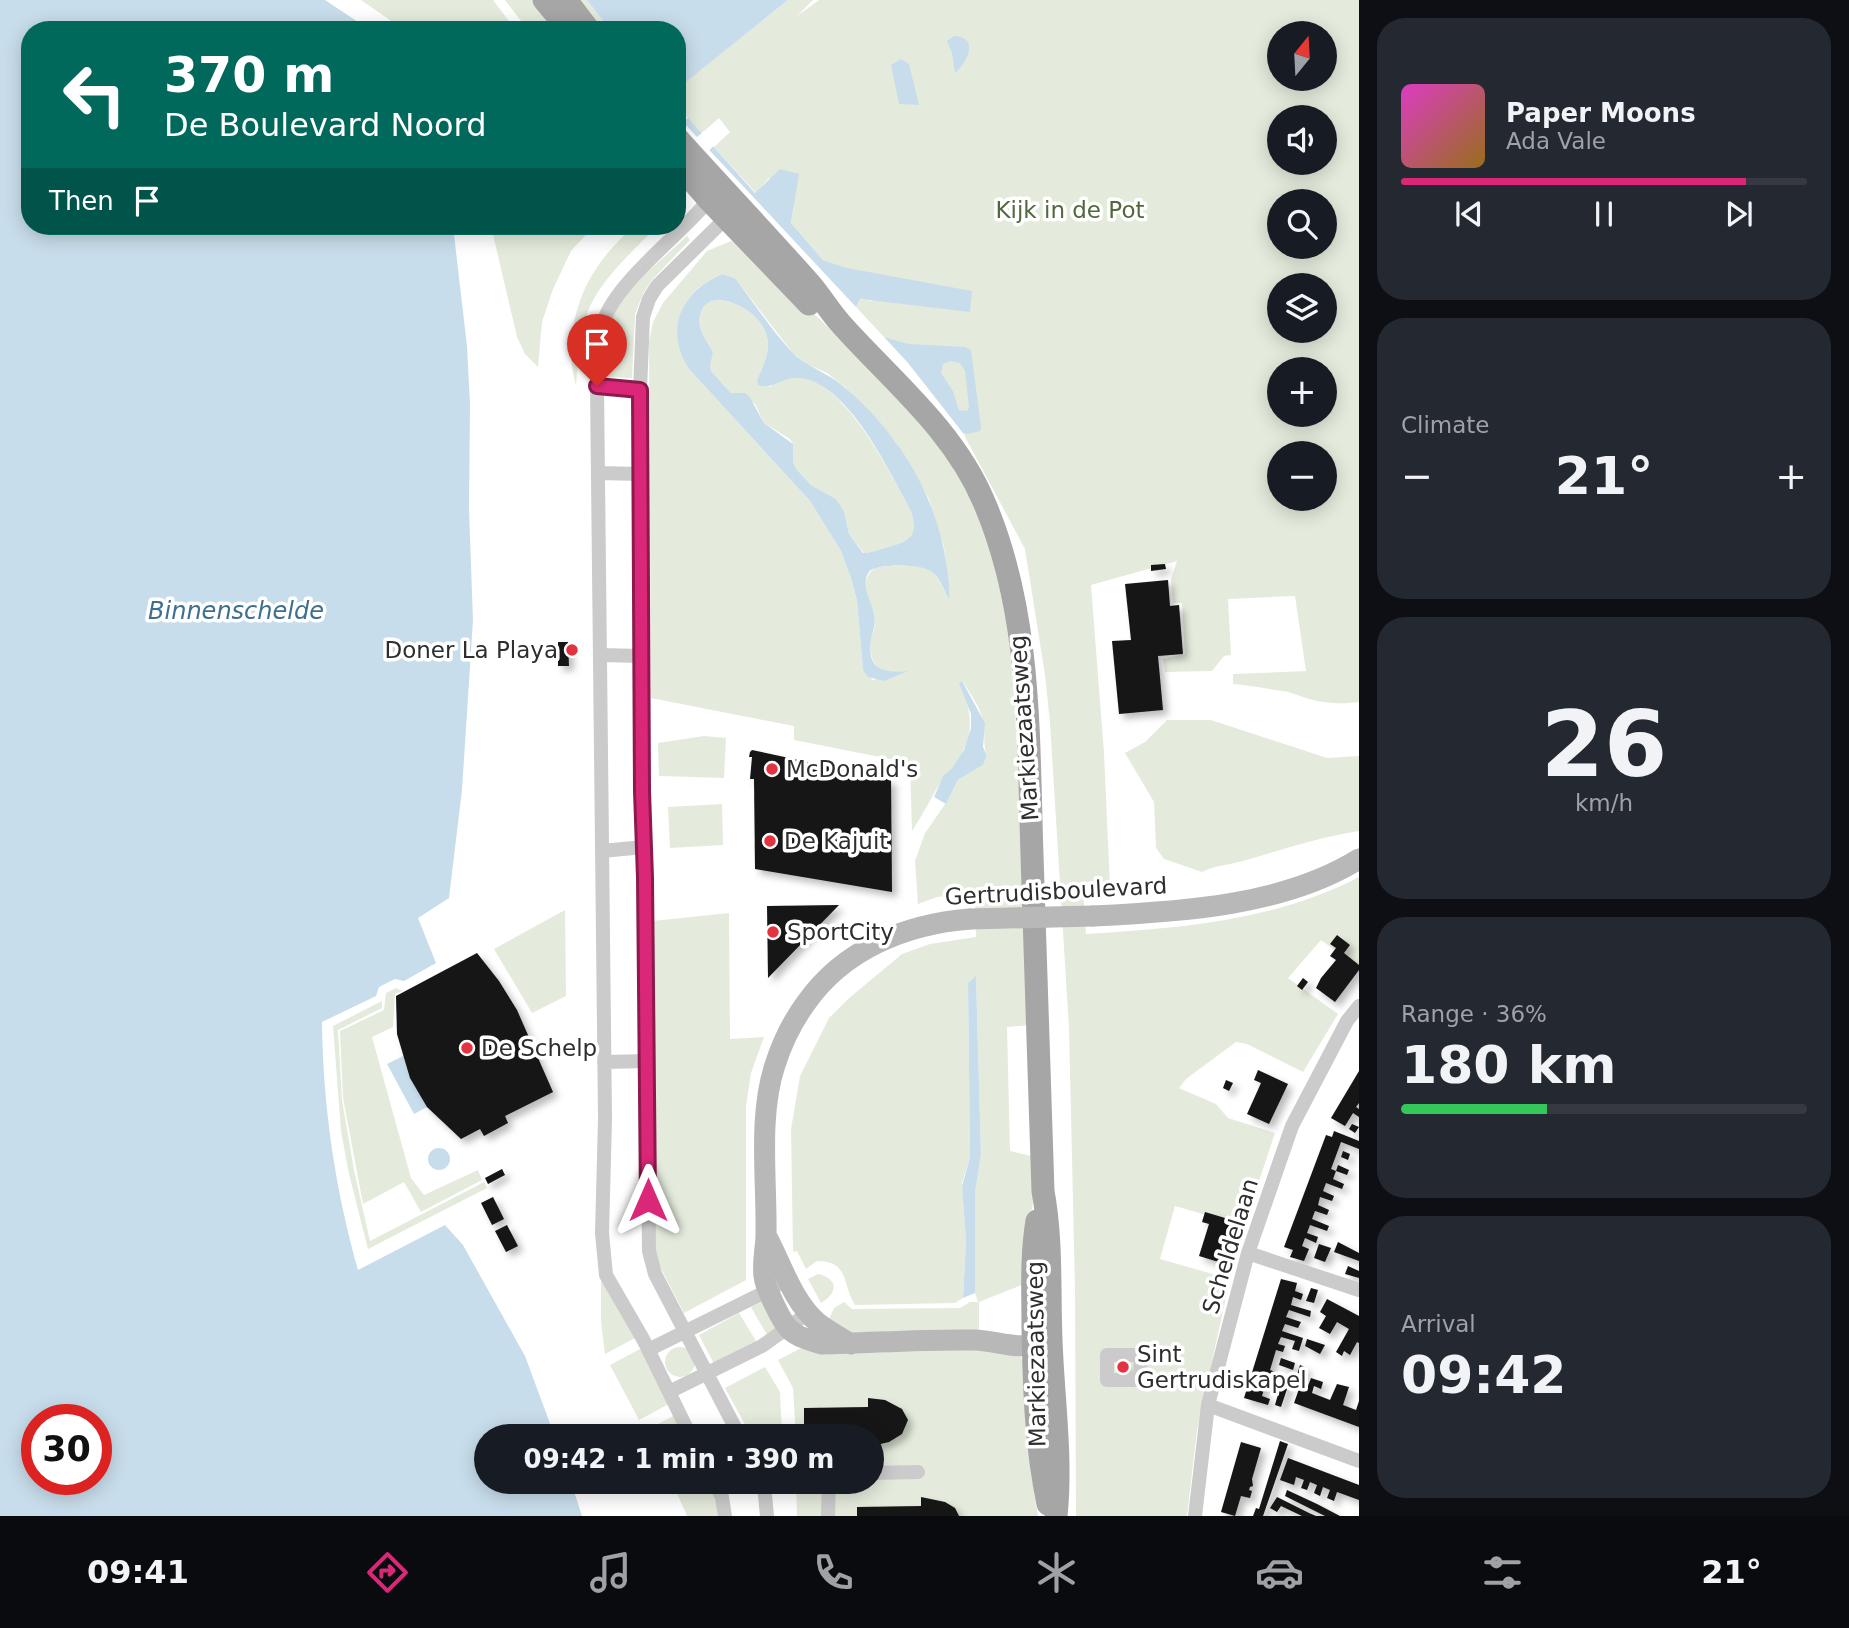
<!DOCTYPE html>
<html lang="en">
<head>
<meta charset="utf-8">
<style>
  body { margin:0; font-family:"DejaVu Sans",sans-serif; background:#242831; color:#f1f3f6; height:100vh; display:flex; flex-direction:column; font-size:26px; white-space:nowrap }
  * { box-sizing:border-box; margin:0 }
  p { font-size:23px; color:#9ea1a6 }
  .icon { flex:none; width:38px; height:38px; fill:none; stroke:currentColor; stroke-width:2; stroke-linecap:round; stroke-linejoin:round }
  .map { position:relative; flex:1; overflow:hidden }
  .sheet { display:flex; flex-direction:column; gap:18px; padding:18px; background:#0d0f14; width:490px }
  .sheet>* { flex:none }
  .hud { position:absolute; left:21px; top:21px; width:665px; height:214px; border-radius:28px; box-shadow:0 4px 18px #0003; background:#00695c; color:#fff; overflow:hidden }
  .needle { width:46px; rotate:18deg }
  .buttons { position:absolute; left:1267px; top:21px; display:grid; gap:14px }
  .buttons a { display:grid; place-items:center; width:70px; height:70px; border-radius:50%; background:#171b24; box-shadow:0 4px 18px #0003; font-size:35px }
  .speed { position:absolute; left:21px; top:1404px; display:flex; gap:14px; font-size:35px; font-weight:700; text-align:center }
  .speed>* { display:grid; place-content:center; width:91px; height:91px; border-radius:50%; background:#171b24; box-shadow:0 4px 18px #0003; line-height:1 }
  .speed .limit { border:10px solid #d22; background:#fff; color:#111 }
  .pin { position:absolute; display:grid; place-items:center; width:60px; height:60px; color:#fff; margin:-72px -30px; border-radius:50% 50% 50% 0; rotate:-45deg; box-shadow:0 0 7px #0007 }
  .pin .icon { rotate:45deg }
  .me { position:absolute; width:77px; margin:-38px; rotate:0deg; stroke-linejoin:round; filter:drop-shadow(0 0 5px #0008) }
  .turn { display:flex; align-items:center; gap:24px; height:147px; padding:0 28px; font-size:32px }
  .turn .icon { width:91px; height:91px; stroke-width:2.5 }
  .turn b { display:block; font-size:49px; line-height:60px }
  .then { display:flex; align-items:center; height:66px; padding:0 28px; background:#0003; gap:14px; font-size:26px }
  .big { font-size:52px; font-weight:700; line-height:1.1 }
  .sheet .tile { flex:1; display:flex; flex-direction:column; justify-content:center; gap:10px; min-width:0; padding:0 24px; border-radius:28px; background:#242831 }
  .sheet .dial { align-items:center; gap:0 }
  .dial b { font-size:91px; line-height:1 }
  .song { display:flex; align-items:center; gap:21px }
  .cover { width:84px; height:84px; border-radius:10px; background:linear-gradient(135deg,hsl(310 70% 55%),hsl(40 70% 35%)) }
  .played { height:7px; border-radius:4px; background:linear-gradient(90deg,#db2777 85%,#363941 85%) }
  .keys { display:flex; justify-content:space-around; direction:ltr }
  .heat { display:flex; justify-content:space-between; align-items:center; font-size:38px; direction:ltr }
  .charge { height:10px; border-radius:5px; background:linear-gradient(90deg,#34c759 36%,#363941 0) }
  .trip { position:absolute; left:474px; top:1424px; width:410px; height:70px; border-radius:35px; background:#171b24; box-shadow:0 4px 18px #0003; font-weight:700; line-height:70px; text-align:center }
  .tabs { display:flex; height:112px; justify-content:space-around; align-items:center; background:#090b0e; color:#9ea1a6 }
  .tabs .icon { width:49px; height:49px }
  .tabs .selected { color:#db2777 }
  .tabs b { font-size:32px; color:#f1f3f6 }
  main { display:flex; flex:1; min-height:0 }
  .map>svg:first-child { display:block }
  .green { fill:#e4ebdc; fill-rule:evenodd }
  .water { fill:#c8ddeb; fill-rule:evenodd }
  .pier { fill:#fff }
  .building { fill:#151515; filter:url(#shadow) }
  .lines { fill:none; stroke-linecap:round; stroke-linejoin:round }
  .street { stroke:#cbcbcb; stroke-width:14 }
  .secondary { stroke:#b8b8b8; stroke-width:21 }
  .primary { stroke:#a6a6a6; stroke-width:23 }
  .secondary-bridge { stroke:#b8b8b8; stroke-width:21 }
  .route-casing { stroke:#8e194d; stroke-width:18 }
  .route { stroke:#db2777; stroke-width:12 }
  .poi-dot { fill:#e23440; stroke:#fff; stroke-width:2.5 }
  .labels { text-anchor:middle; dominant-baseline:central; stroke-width:7; stroke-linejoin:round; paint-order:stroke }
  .park-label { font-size:23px; fill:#51693c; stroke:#fff }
  .poi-label { font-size:23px; fill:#2e2e2e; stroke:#fff; text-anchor:start }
  .street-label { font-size:23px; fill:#2e2e2e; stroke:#fff }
  .water-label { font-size:24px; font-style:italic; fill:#3e6f8f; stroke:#fff }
</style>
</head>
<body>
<main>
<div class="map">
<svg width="1359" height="1516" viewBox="0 0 1359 1516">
  <defs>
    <filter id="shadow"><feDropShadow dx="5" dy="5" stdDeviation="3.5" flood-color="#0004"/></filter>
  </defs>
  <rect width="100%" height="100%" fill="#fff"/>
  <path class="green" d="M361,0H493L516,30H404Z
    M505,0H538L562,30H528Z
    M572,0H587L610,30H595Z
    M788,0H813L797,16L819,0H1359V702C1342,704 1327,704 1309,699C1301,697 1292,692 1283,691C1266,689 1250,685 1233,684V674L1306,671L1295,596L1228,599L1231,655L1224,656L1212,671L1165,672L1163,659L1185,654L1182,603H1173L1171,579L1177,561L1091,585L1104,753L1110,886L1083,887L1086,934C1179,928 1275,921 1359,877V968L1321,940L1288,978L1338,1014L1303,1072L1247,1044L1236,1042L1186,1079L1179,1088L1216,1104L1228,1118L1275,1133L1244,1226L1175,1206L1160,1259L1230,1279L1197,1430L1187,1516H1076L1075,1288L1069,1028L1050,723L1045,675L1025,549L963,433L968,434L964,412L959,410L954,395L911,345L884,337L856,307L860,299L873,301L846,268L823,260L791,223L794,206L769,178L756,193L714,147L730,132L719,118L701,134C691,121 669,102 681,85ZM1279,33H1325V79H1279ZM1279,117H1325V163H1279ZM1279,201H1325V247H1279ZM1279,285H1325V331H1279ZM1279,369H1325V415H1279ZM1279,453H1325V499H1279Z
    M491,226H594L571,251L553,289L542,322L538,367L525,354L517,337Z
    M634,226H657C629,256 590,287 582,331C578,348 578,367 576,385C564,347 575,298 598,266C608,251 621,238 634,226Z
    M687,236L690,240L651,281L643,294L635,314L632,378L601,377C602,357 603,336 611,317C624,287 664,259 687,236Z
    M731,241L747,248L845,344L927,429L964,484L989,535L1011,628L1031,1025L1007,1027L1010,1151L1036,1157L1027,1283L979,1302V1330L858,1334L844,1331L828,1322L834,1308L844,1302L852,1309L960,1308L970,1302H978L975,1293V1193L981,1155L976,977L968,983L970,1157L962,1183L966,1241L963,1298L955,1303L855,1305C842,1285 850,1261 817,1261L806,1269L797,1251L793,1252L791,1129L800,1076L829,1018L848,999L902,954L930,944L976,937L975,893L937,897L918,904L915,861L925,833L948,800L958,780L983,765L987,756C983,745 985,738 984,727C983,711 971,694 962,681C970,715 977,731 956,763C952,769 946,773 942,779C932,797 923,814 912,831L910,763L794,740V726L651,698L649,341L653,322L663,303L707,251ZM722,274L735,278L792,352L807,364L827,373L845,387L895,441L929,499L944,547L949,597C943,590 940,578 931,571C924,565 883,564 874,569C870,571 867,577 866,582C865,596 876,609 875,624C875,629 872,634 871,639C868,667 881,674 905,672L873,680L863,670L857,601L851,578L841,551L810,501L688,368C666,329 680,291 722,274Z
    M721,300C743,303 770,322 768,348C767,358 761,371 757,380L770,387C776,383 782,378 789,377C841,370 890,473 911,511C919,538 909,541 885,548C877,550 871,553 864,553L849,534L844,511L836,499L811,485L797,470L793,464V444L790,439L764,423L755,404L737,393H731L711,371L709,366L713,352C704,336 693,324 704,306L711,301Z
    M1167,720H1211L1327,758L1359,756V831C1319,837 1282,850 1243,861C1229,865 1215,865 1202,872L1164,859L1156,848L1154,802L1125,753L1145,742Z
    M704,736L726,738L724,778L659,776L658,743Z
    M722,804L723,845L670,848L668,807Z
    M565,910L566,996L532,1013L494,949Z
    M729,913L730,1039L764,1037L751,1073L746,1106V1280L684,1313L657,1261L655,1251L653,921Z
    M396,988L403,991L395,994L393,1027L372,1037L411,1178L424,1195L478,1170L482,1180L421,1212L404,1182L363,1204L343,1098L340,1031L384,1010L386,993Z
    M382,1001V1008L338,1030L342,1100L354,1170L370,1241L484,1182L487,1188L368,1249L349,1174L341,1131L333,1026Z
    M601,1254L635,1338L605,1354L601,1322Z
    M818,1274C839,1279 838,1293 821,1303L808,1279Z
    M762,1301L780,1329L767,1335L751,1307Z
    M739,1313L756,1341L714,1364L699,1335Z
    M807,1345L974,1348L1020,1355L1025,1366L1031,1474L1038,1516H797L796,1482H872V1437H796L793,1388L778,1360Z
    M665 1362a15 15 0 1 1 30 0a15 15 0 1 1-30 0Z
    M640,1349L669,1404L639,1420L610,1365Z
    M765,1367L780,1392L782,1437H752L725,1388Z
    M675,1415L686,1437H648L645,1431Z
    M672,1482H710L721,1516H687Z"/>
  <path class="water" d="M0,0H325L370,30H30V226H453L467,346L470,404L469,509L473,620L462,790L449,898L418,918L436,963L404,981L395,979L379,987L376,996L322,1022C323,1107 335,1188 358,1270L445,1225L463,1245L525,1356L555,1437H486V1482H571L582,1516H0ZM37,1419H96V1479H37Z
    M587,0H788L682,85L677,92V30H610Z
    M954,36C980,37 967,63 955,73L952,53L947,41Z
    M901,59L909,64L919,105L899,104L891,65Z
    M688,118L755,193L780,169L799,174L791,223L823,260L847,268L972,291L970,312L860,299L856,307L683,122Z
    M722,274L735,278C753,302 770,328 790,350C804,366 827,372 843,386C896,430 936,493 946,562C948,574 950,586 949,599C944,590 940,578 932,572C923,564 876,563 869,572C860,585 872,601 874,614C876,622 874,628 872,635C865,667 880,674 908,671L884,681L868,677L863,670L857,601L851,578L841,551L810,501L688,368C665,329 680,292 722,274ZM721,300C743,303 770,322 768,348C767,358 761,371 757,380L758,385C777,391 784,371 809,380C854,395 889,471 911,511C919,538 909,541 885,548C877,550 871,553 863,553L849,534L844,511L836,499L811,485L797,470L793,463V444L764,423L749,396L745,393H731L711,371L710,366L713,352C704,336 693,324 704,306L711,301Z
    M884,337L909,344L965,347L971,350L981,427L980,431L968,434L963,433L908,363ZM950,361L960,363L965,371L969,407L967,411L959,410L953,391L941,373L943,364Z
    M962,681L985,723L983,747L987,756L983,765L958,780L946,804L934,797L943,776L952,768L964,750L971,728V714L959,683Z
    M976,976L981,1155L975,1193V1293L963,1298L966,1241L962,1186L970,1157L968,983Z
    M409,1053L433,1104L414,1114L387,1064Z
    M428 1159a11 11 0 1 1 22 0a11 11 0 1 1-22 0Z"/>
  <path class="pier" d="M704,131L716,144L707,152L695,139Z"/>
  <path class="building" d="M1165,564L1166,569L1151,571V565Z
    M1168,580L1170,606L1179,605L1183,654L1158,656L1163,710L1119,714L1112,641L1131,640L1125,584Z
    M558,642H568L569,666H558Z
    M752,750L891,780L892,892L755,869L754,779H750L752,757H749L750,752Z
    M839,905L768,978L767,906Z
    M1337,935L1350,945L1344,953L1359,965V970L1335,1002L1316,988L1321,978L1336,960L1330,956L1336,948L1330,944Z
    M477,953L499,981L517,1010L553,1092L505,1116L508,1123L484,1136L480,1129L461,1139L427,1107L410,1078L397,1034L396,996Z
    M1303,978L1308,982L1302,990L1297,986Z
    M1258,1070L1288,1084L1269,1124L1247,1114L1261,1083L1254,1080Z
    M1359,1071V1103L1356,1107L1359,1109V1117L1353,1113L1345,1126L1331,1118Z
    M1226,1080L1233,1083L1229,1091L1223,1088Z
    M1352,1124L1359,1127L1355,1133L1349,1129Z
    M1334,1131L1359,1141V1149L1341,1142L1331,1169L1336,1171L1338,1165L1349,1170L1347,1175L1336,1171L1333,1179L1344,1184L1342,1189L1326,1183L1323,1191L1334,1196L1332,1201L1320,1197L1318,1205L1329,1210L1327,1215L1315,1211L1312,1219L1329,1226L1327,1231L1310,1225L1307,1233L1318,1237L1316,1243L1305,1238L1302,1246L1309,1249L1304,1261L1290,1257L1293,1250L1284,1247L1326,1135L1332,1137Z
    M1343,1151L1350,1154L1348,1160L1341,1157Z
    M502,1169L505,1175L488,1184L485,1178Z
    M493,1197L504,1219L492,1225L481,1203Z
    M1205,1212L1235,1221L1222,1263L1199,1256L1209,1224L1202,1222Z
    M507,1225L518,1246L506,1252L495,1231Z
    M1338,1242L1359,1253V1261L1334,1252Z
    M1319,1244L1331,1248L1325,1262L1314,1258Z
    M1348,1266L1359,1271V1278L1345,1274Z
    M1281,1279L1297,1283L1295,1291L1303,1294L1301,1300L1293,1297L1291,1305L1311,1311L1310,1317L1289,1310L1286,1317L1301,1322L1298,1328L1285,1324L1282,1331L1303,1338L1299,1351L1292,1349L1295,1341L1281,1337L1278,1344L1285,1346L1283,1352L1276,1350L1270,1370L1284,1375L1282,1380L1268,1376L1262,1396L1270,1399L1268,1405L1244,1398Z
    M1311,1288L1318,1290L1314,1303L1306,1301Z
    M1327,1299L1359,1316V1343L1357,1342L1350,1355L1344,1351L1342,1356L1336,1352L1349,1329L1337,1322L1330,1334L1319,1328L1326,1316L1320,1312Z
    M1307,1339L1325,1345L1320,1354L1305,1346Z
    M1281,1358L1295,1363L1293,1370L1279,1365Z
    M1118 1368a5 5 0 1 1 10 0a5 5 0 1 1-10 0Z
    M1300,1365L1307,1368L1300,1386L1294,1384Z
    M1311,1378L1323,1382L1321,1389L1314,1386L1312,1393L1330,1400L1337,1384L1349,1387L1343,1405L1356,1410L1359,1401V1427L1294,1403L1299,1389L1306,1391Z
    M1282,1380L1289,1383L1281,1407L1275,1405Z
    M868,1398L885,1400L902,1409L908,1420L902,1434L889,1442L872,1446V1437H804V1408L868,1407Z
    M1280,1441L1288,1444L1263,1516H1253L1256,1508L1259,1509Z
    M1241,1442L1261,1448L1252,1479L1253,1486L1250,1487L1249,1490L1252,1491L1250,1498L1241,1496L1235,1516L1221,1512Z
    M1288,1458L1359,1485V1500L1337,1492L1334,1501L1327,1498L1330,1490L1323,1487L1320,1496L1314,1493L1317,1485L1310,1482L1307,1490L1301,1488L1304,1480L1296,1477L1294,1485L1280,1480Z
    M1287,1490L1317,1504L1340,1516H1325L1285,1496Z
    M921,1497L945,1502L955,1508L959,1516H857V1507L921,1506Z
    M1277,1497L1309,1513L1316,1516H1302L1281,1506L1277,1512L1270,1508Z"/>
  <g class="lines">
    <path class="street" d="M728,212L726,218L657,286L649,299L643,317L640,390L642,791L645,878L649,1251L655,1274L740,1437
      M597,386L640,390
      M599,473L640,474
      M601,655L641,656
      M602,851L644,847
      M604,1062L647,1061
      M1248,1253L1359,1290
      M648,1350L775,1287
      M1107,1355H1140L1141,1380H1107Z
      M669,1392L762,1346L808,1313
      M1208,1405L1359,1461
      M691,1437L643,1339L606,1275L602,1233L605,1119L597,386C599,366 597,342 603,322C618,280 679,236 709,200H715
      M872,1473L918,1472
      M714,1482L722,1497L725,1516
      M761,1482L765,1495L767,1516
      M828,1516L829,1482
      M1195,1516L1208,1405L1248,1253L1292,1126L1347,1021L1359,1006"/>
    <path class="secondary" d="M1093,916C1179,912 1284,906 1359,859
      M970,919C906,924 844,949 806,1003C792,1022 782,1043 775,1065C758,1116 767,1180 766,1234C766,1248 762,1262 764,1276C765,1287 781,1321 789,1329C797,1337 811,1341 822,1344C872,1343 923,1339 974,1340C1003,1341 1018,1353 1048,1339
      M767,1237C782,1265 793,1302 818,1323C828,1331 840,1337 851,1344"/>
    <path class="primary" d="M544,0L569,30
      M566,0L589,30
      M677,138C722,188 768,236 812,286C822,298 830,312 841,324C891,380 954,430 984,502C1032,613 1028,737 1032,855C1036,967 1040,1079 1043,1191C1052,1240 1049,1290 1051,1340C1053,1398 1062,1458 1056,1516
      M677,163L709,200L809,304
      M1037,1221C1031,1257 1033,1292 1033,1328C1034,1387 1036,1447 1048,1504"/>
    <path class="secondary-bridge" d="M970,919L1093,916"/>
  </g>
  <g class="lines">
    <g class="route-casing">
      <path id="route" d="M597,386L640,390L642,791L645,878L648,1200"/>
    </g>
    <use href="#route" class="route"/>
  </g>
  <g class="poi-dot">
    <circle cx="572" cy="650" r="7"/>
    <circle cx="772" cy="769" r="7"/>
    <circle cx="770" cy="841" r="7"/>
    <circle cx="773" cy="932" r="7"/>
    <circle cx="467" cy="1048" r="7"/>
    <circle cx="1123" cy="1367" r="7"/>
  </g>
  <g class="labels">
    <g class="park-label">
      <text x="1070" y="210">Kijk in de Pot</text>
    </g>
    <g class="poi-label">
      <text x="558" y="650" text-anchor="end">Doner La Playa</text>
      <text x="786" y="769">McDonald's</text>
      <text x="784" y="841">De Kajuit</text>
      <text x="787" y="932">SportCity</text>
      <text x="481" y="1048">De Schelp</text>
      <text x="1137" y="1354">Sint<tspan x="1137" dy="26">Gertrudiskapel</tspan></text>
    </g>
    <g class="street-label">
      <text transform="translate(1024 728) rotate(-94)">Markiezaatsweg</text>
      <text transform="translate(1056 891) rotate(-3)">Gertrudisboulevard</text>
      <text transform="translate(1230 1246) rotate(-73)">Scheldelaan</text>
      <text transform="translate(1036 1354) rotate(-91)">Markiezaatsweg</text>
    </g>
    <g class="water-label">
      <text x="236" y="611">Binnenschelde</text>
    </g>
  </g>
</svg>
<div class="buttons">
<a><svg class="needle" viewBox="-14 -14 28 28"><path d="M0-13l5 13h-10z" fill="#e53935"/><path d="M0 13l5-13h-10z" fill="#9ea1a6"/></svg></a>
<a><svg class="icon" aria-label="sound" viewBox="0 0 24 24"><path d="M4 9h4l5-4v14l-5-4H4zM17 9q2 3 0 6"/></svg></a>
<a><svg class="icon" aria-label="search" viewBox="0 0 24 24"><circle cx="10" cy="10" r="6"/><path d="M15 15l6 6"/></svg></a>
<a><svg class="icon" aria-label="layers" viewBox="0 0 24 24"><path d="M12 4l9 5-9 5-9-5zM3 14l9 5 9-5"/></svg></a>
<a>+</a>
<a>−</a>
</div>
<div class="speed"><div class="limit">30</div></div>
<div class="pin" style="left:597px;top:386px;background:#d93025"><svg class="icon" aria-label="arrive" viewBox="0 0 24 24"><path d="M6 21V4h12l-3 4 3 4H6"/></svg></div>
<svg class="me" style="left:648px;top:1200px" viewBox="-20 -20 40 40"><path d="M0-17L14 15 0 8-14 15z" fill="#db2777" stroke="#fff" stroke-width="4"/></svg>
<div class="trip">09:42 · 1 min · 390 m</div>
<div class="hud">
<div class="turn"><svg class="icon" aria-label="left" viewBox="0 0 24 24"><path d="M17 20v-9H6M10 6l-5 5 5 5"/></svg><div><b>370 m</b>De Boulevard Noord</div></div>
<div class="then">Then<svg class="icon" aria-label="arrive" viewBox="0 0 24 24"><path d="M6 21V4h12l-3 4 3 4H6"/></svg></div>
</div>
</div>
<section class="sheet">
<div class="tile">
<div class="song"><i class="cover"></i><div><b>Paper Moons</b><p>Ada Vale</p></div></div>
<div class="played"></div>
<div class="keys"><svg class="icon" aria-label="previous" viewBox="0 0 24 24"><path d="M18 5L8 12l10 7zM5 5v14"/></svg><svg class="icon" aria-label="pause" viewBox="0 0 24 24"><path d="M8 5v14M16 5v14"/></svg><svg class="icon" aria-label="next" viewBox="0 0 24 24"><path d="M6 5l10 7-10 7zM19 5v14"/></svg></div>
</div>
<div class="tile"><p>Climate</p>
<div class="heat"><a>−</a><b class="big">21°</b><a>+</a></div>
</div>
<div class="tile dial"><b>26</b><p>km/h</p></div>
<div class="tile"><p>Range · 36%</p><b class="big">180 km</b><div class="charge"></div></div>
<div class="tile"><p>Arrival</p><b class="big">09:42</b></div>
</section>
</main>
<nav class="tabs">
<b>09:41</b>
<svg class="icon selected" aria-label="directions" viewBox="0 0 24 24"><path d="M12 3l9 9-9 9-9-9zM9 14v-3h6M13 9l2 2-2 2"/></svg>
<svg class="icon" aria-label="music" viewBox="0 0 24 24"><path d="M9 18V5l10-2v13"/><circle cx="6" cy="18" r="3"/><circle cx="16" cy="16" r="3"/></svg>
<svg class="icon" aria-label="phone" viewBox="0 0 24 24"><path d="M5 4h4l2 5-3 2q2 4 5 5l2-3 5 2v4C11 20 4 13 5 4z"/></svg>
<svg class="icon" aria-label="climate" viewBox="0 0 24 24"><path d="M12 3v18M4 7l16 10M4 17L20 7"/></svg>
<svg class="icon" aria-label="car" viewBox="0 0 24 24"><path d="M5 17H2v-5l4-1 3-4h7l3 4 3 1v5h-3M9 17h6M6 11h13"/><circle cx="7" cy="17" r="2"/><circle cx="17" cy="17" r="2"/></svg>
<svg class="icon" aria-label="filters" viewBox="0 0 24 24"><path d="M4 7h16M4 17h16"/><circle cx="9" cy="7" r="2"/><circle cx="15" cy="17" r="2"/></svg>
<b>21°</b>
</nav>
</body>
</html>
